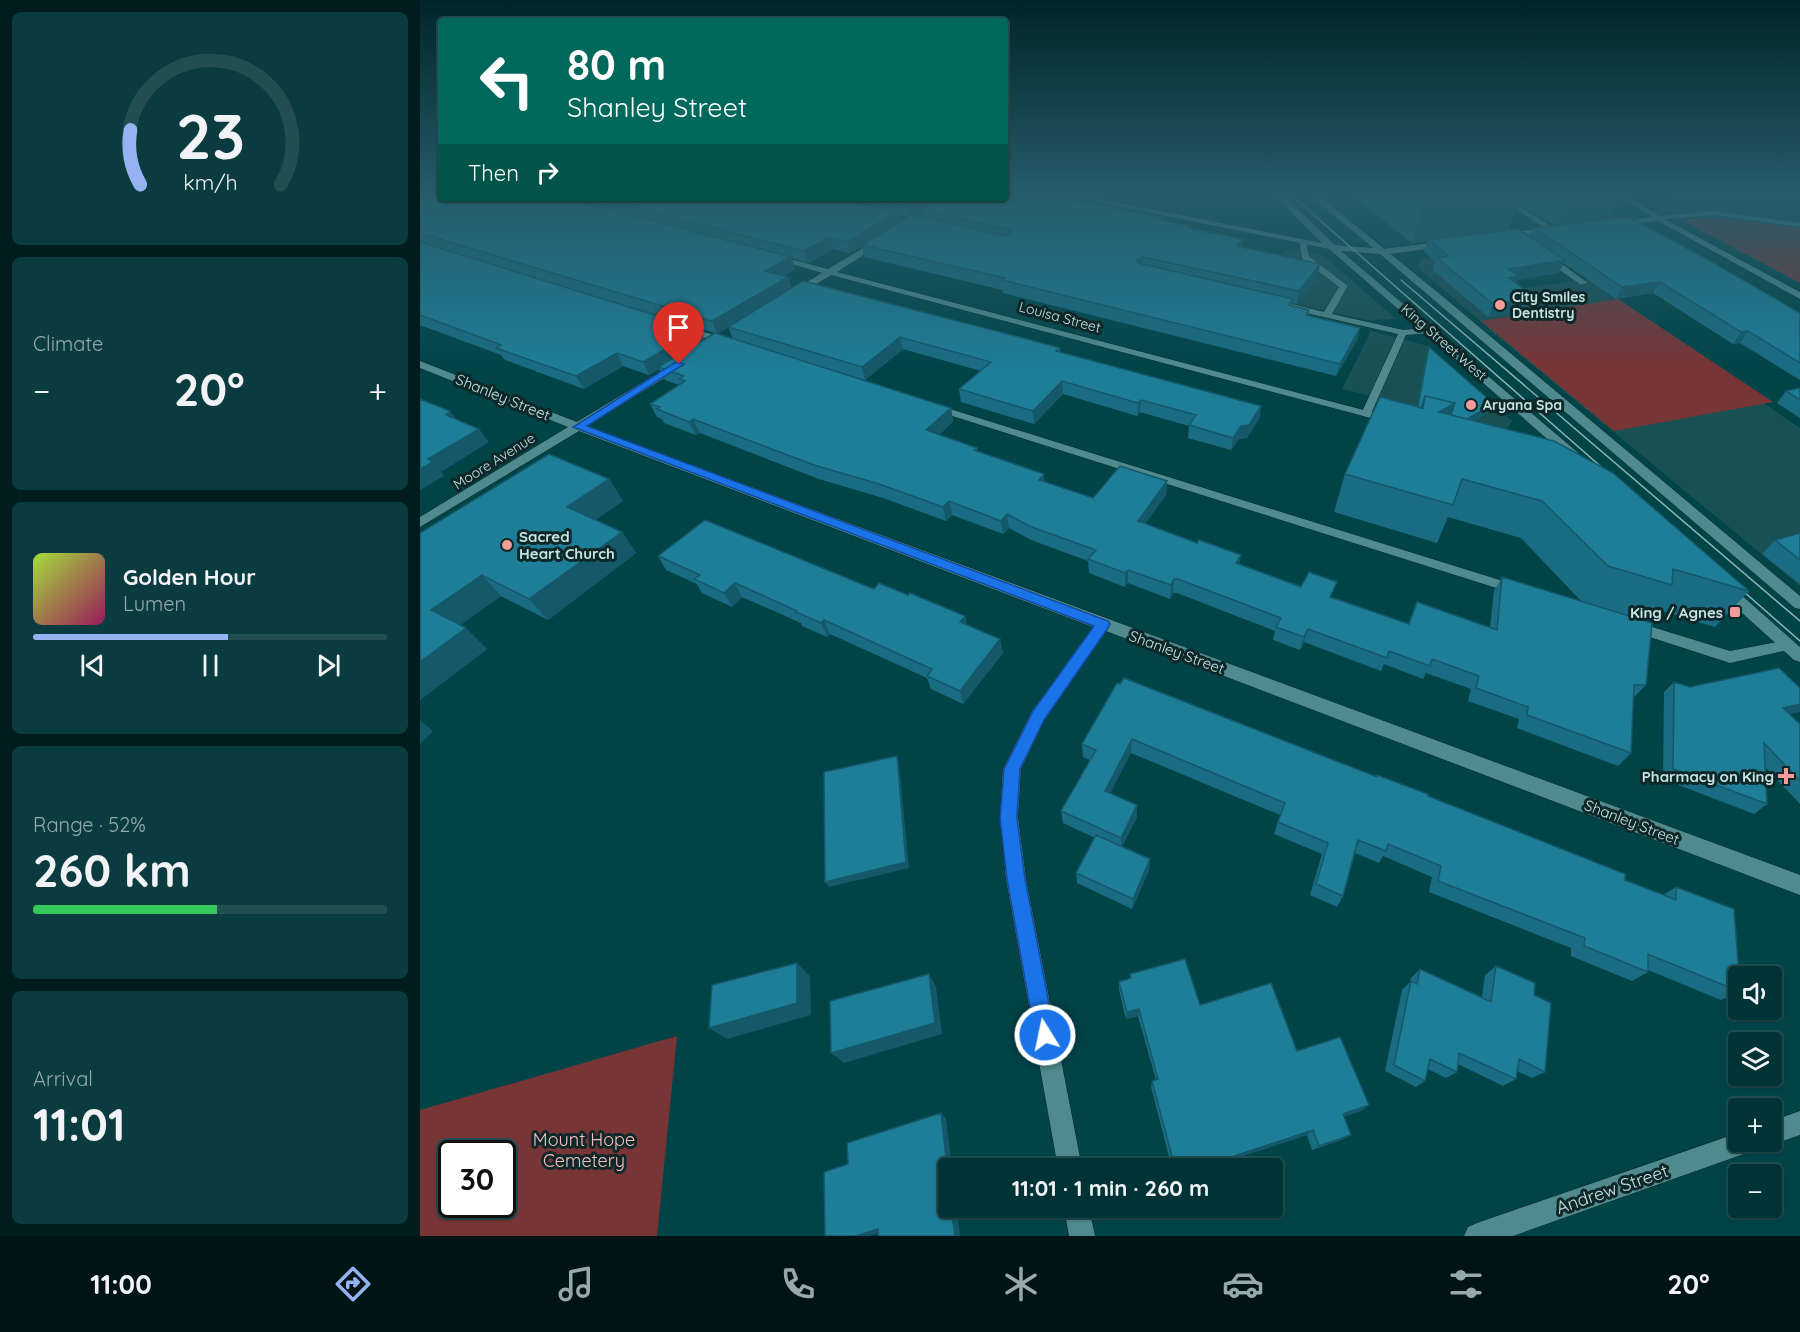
<!DOCTYPE html>
<html lang="en">
<head>
<meta charset="utf-8">
<style>
  body { margin:0; font-family:Quicksand,sans-serif; background:#0a3b3e; color:#f1f3f6; height:100vh; display:flex; flex-direction:column; font-size:22px; white-space:nowrap }
  * { box-sizing:border-box; margin:0 }
  p { font-size:20px; color:#95aaad }
  .icon { flex:none; width:33px; height:33px; fill:none; stroke:currentColor; stroke-width:2; stroke-linecap:round; stroke-linejoin:round }
  .map { position:relative; flex:1; overflow:hidden }
  .panel { display:flex; flex-direction:column; gap:12px; padding:12px; background:#001c1e; width:420px }
  .panel>* { flex:none }
  .hud { position:absolute; left:18px; top:18px; width:570px; height:183px; border-radius:6px; box-shadow:0 2px 4px #0004,0 0 0 2px #224e51; background:#00695c; color:#fff; overflow:hidden }
  .fabs { position:absolute; left:1308px; top:966px; display:grid; gap:12px }
  .fabs a { display:grid; place-items:center; width:54px; height:54px; border-radius:6px; background:#003336; box-shadow:0 2px 4px #0004,0 0 0 2px #224e51; font-size:30px }
  .speed { position:absolute; left:18px; top:1140px; display:flex; gap:12px; font-size:30px; font-weight:700; text-align:center }
  .speed>* { display:grid; place-content:center; width:78px; height:78px; border-radius:50%; background:#003336; box-shadow:0 2px 4px #0004,0 0 0 2px #224e51; line-height:1 }
  .speed .limit { border:3px solid #111; border-radius:9px; background:#fff; color:#111 }
  .pin { position:absolute; display:grid; place-items:center; width:51px; height:51px; color:#fff; margin:-62px -26px; border-radius:50% 50% 50% 0; rotate:-45deg; box-shadow:0 0 6px #0007 }
  .pin .icon { rotate:45deg }
  .me { position:absolute; width:66px; margin:-33px; rotate:350deg; stroke-linejoin:round; filter:drop-shadow(0 0 4px #0008) }
  .turn { display:flex; align-items:center; gap:21px; height:126px; padding:0 30px; font-size:27px }
  .turn .icon { width:78px; height:78px; stroke-width:2.5 }
  .turn b { display:block; font-size:42px; line-height:51px }
  .then { display:flex; align-items:center; height:57px; padding:0 30px; background:#0003; gap:12px; font-size:22px }
  .big { font-size:45px; font-weight:700; line-height:1.1 }
  .panel .widget { flex:1; display:flex; flex-direction:column; justify-content:center; gap:9px; min-width:0; padding:0 21px; border-radius:9px; background:#0a3b3e }
  .panel .dial { align-items:center; gap:0 }
  .dial svg { height:156px; overflow:visible; fill:none; stroke:#224e51; stroke-width:7; stroke-linecap:round; text-anchor:middle }
  .dial text { fill:#f1f3f6; stroke:none }
  .song { display:flex; align-items:center; gap:18px }
  .cover { width:72px; height:72px; border-radius:9px; background:linear-gradient(135deg,hsl(80 70% 55%),hsl(330 70% 35%)) }
  .played { height:6px; border-radius:3px; background:linear-gradient(90deg,#95b2f1 55%,#224e51 55%) }
  .keys { display:flex; justify-content:space-around; direction:ltr }
  .heat { display:flex; justify-content:space-between; align-items:center; font-size:33px; direction:ltr }
  .charge { height:9px; border-radius:4px; background:linear-gradient(90deg,#34c759 52%,#224e51 0) }
  .trip { position:absolute; left:518px; top:1158px; width:345px; height:60px; border-radius:6px; background:#003336; box-shadow:0 2px 4px #0004,0 0 0 2px #224e51; font-weight:700; line-height:60px; text-align:center }
  .tabs { display:flex; height:96px; justify-content:space-around; align-items:center; background:#001416; color:#95aaad }
  .tabs .icon { width:42px; height:42px }
  .tabs .selected { color:#95b2f1 }
  .tabs b { font-size:27px; color:#f1f3f6 }
  main { display:flex; flex:1; min-height:0 }
  .map>svg:first-child { display:block }
  .built { fill:#195053 }
  .green { fill:#783536; fill-rule:evenodd }
  .lines { fill:none; stroke-linecap:round; stroke-linejoin:round }
  .lane-casing { stroke:#082729; stroke-width:1 }
  .street-casing { stroke:#082729; stroke-width:1 }
  .secondary-casing { stroke:#082729; stroke-width:1 }
  .lane { fill:#518a8e; fill-rule:evenodd }
  .street { fill:#518a8e; fill-rule:evenodd }
  .secondary { fill:#518a8e; fill-rule:evenodd }
  .tram { stroke:#8db5b7; stroke-width:1.5 }
  .wall { fill:#1a6c82; fill-rule:evenodd }
  .shaded-wall { fill:#15586a }
  .building { fill:#1e7d97; stroke:#15586a; stroke-width:1.5 }
  .route { fill:#1a73e8; stroke:#114b97; stroke-width:1.5 }
  .poi-dot { fill:#f59b99; stroke:#0e2728; stroke-width:2 }
  .labels { text-anchor:middle; dominant-baseline:central; stroke-width:6; stroke-linejoin:round; paint-order:stroke }
  .far-poi-label { font-size:14px; font-weight:bold; fill:#c6e2e4; stroke:#0e2728; text-anchor:start }
  .far-street-label { font-size:14px; fill:#c6e2e4; stroke:#0e2728 }
  .street-label { font-size:15px; fill:#c6e2e4; stroke:#0e2728 }
  .poi-label { font-size:15px; font-weight:bold; fill:#c6e2e4; stroke:#0e2728; text-anchor:end }
  .near-park-label { font-size:18px; fill:#fdbebc; stroke:#0e2728 }
  .near-street-label { font-size:18px; fill:#c6e2e4; stroke:#0e2728 }
</style>
</head>
<body>
<main>
<section class="panel">
<div class="widget dial"><svg viewBox="0 0 100 80">
<path d="M14 69A42 42 0 1 1 86 69"/>
<path d="M14 69A42 42 0 0 1 9 41" stroke="#95b2f1"/>
<text x="50" y="56" font-size="32" font-weight="700">23</text>
<text x="50" y="72" font-size="11">km/h</text>
</svg></div>
<div class="widget"><p>Climate</p>
<div class="heat"><a>−</a><b class="big">20°</b><a>+</a></div>
</div>
<div class="widget">
<div class="song"><i class="cover"></i><div><b>Golden Hour</b><p>Lumen</p></div></div>
<div class="played"></div>
<div class="keys"><svg class="icon" aria-label="previous" viewBox="0 0 24 24"><path d="M18 5L8 12l10 7zM5 5v14"/></svg><svg class="icon" aria-label="pause" viewBox="0 0 24 24"><path d="M8 5v14M16 5v14"/></svg><svg class="icon" aria-label="next" viewBox="0 0 24 24"><path d="M6 5l10 7-10 7zM19 5v14"/></svg></div>
</div>
<div class="widget"><p>Range · 52%</p><b class="big">260 km</b><div class="charge"></div></div>
<div class="widget"><p>Arrival</p><b class="big">11:01</b></div>
</section>
<div class="map">
<svg width="1380" height="1236" viewBox="0 0 1380 1236">
  <rect width="100%" height="100%" fill="#004448"/>
  <path class="built" d="M1252,194H1380V283L1237,207Z
    M868,248L904,256L976,319L947,320L833,295Z
    M1035,255L1082,291L1168,279L1353,402L1345,404L1380,428V586L1075,334L997,267L1000,259Z
    M951,331L1008,346L1092,421L1087,429L922,389Z"/>
  <path class="green" d="M1276,218L1312,219L1380,228V283L1265,222L1266,219Z
    M1198,299L1353,402L1194,431L1061,321Z
    M257,1036L237,1236H0V1110ZM32,1154H82V1204H32Z"/>
  <g class="lines">
    <g class="lane-casing">
      <path id="lane" d="M1194,194H1202L1240,216L1294,211L1380,223V227L1294,215L1239,220Z
        M1086,198L1088,199L1138,230L1131,232L1085,202L1078,201Z
        M879,239L886,241L889,256L928,286L912,314L983,330L1011,327L1016,330L1011,333L986,335L950,416L946,417L941,414L978,334L869,309V305L872,304L904,312L919,287L882,259Z
        M1125,256H1131L1168,283L1161,285L1125,260Z
        M265,326L310,340L312,342L307,345L262,331L260,329Z
        M514,404L1099,586L1101,589L1099,592H1089L510,409L509,407Z
        M1213,621L1310,651L1368,640L1373,641L1375,645L1373,649L1368,650L1310,663L1208,630L1206,626L1208,622Z"/>
    </g>
    <g class="street-casing">
      <path id="street" d="M1239,216L1380,292V299L1238,221L1196,225L1192,223Z
        M1133,227L1136,228V232L1085,239L1081,236L1085,233Z
        M457,240L464,242L417,272L974,418L976,420L970,423L966,422L411,275L378,295H372V291L402,273L351,258L355,255L408,269Z
        M1026,241L1030,244L1029,246L963,255L959,252L963,249Z
        M0,361L157,422L256,362H264V366L167,426L1380,875V895L686,631L624,721L601,769L598,817L606,879L662,1168H638L586,879L580,817L583,769L612,711L673,627L159,431L0,527V517L148,427L0,368Z
        M1380,1111V1135L1352,1145L1344,1142H1352V1121Z
        M1318,1133V1142H1339L1335,1150L1093,1236H1044L1048,1227L1057,1223Z
        M644,1208H669L675,1236H649Z"/>
    </g>
    <g class="secondary-casing">
      <path id="secondary" d="M638,194H654L902,243L853,194H862L915,245L953,248L888,194H897L1027,300L1380,596V609L1375,608L960,254L921,251L1163,457L1165,460L1163,463H1155L909,249Z
        M1305,584L1310,585L1380,647V662L1374,660L1300,593L1298,589Z"/>
    </g>
    <use href="#lane" class="lane"/>
    <use href="#street" class="street"/>
    <use href="#secondary" class="secondary"/>
    <path class="tram" d="M870,194L1195,479
      M981,280L1380,621
      M1315,584L1380,641"/>
  </g>
  <path class="wall" d="M0,194L21,198H585L743,218V220L770,226V228L898,276L877,304L873,303L872,306L889,310L888,315L940,328L937,340L916,376L583,293V290L444,257L442,246L430,253L413,249L388,263L372,258L375,269L363,276L368,277L371,288L640,348V352L841,406L839,419L827,438L819,439L811,450L768,438L769,426L720,412L717,416L643,394L614,424L541,402L539,389L561,371L483,349L445,380L328,344L531,408L533,421L519,435L557,448V452L625,482L673,498L747,481L746,495L725,524L819,564L988,624L997,602L1070,627L1074,591L1082,577L1162,602L1101,538L1028,517L1017,543L914,512L925,474L997,407L1007,353L1009,347L1074,404L1071,411L1053,421L1329,591L1295,627L1232,608L1223,621L1226,685L1213,698L1211,753L1198,766L1097,728L1099,719L1048,701L1051,689L1006,673L1003,679L964,664L961,671L884,642L880,650L853,640L855,631L757,593H753L750,599L708,583L705,587L669,573L668,561L611,540L589,528L583,534L532,515L526,521L463,498L399,479L280,433L276,435L244,423L242,419L237,417L230,404L259,385L245,380L239,369L229,375L203,366L164,389L85,360L81,355L0,325ZM501,211L502,217L493,215ZM478,215L487,217L480,222ZM200,304L295,333L284,339L280,329ZM308,327L313,339L297,334Z
    M930,194H1202L1190,219L1380,313V380L1320,343L1313,344L1233,293L1196,299L1144,263L1139,273L1097,280L1096,283L1110,311L1068,317L1013,270L1015,261L1004,252L1007,241L992,243ZM1098,203L1136,226L1114,228L1110,237L1088,230Z
    M1380,388V418L1357,403L1366,391Z
    M189,479L203,501L175,520L202,532L216,553L128,620L81,596L40,625L67,649L0,700V533Z
    M1380,533V584L1342,554L1355,540Z
    M238,556L454,589L488,595L545,616L547,625L580,639L583,653L543,704L511,689L507,678L410,634L407,637L382,626L381,623L322,597L312,607L282,593L277,584L246,570Z
    M1254,682L1270,687L1380,688V712L1369,714L1380,724V804L1345,767L1347,804L1334,814L1243,779L1244,692Z
    M697,683L1008,796L1205,880L1243,895L1256,887L1319,976L1318,992L1301,1000L1228,970V972L1212,981L1151,956V948L1009,892L1012,877L963,856L959,863L935,853L923,896L917,907L890,895L902,854L854,834L860,815L711,753L690,793L717,817L702,846L730,859L729,870L712,909L657,883L656,873L675,838L643,823L641,811L670,760L663,757L662,744Z
    M1076,966L1114,995L1125,1072L1112,1078L1097,1071L1096,1079L1083,1086L1038,1064L1037,1072L1026,1078L1008,1069L1005,1081L996,1087L965,1071L982,990L990,982L991,978L1000,969L1062,997L1065,975Z
    M710,974L780,1005L877,1051L949,1105L941,1111L924,1116V1139L892,1150L887,1135L786,1168H752L731,1087L732,1081L736,1080L718,1016L706,1019L699,990V982L710,978Z"/>
  <path class="shaded-wall" d="M1007,194H1102L1087,232L1008,240L1007,241L992,243Z
    M1149,194H1202L1190,220L1136,226Z
    M501,198H522L500,210L501,211L489,218L487,206Z
    M478,212L480,223L442,245V246L430,253L427,242Z
    M410,237L413,249L388,263L384,251Z
    M823,239L821,251L817,246Z
    M371,257L375,269L349,283L345,271Z
    M723,257L722,269L716,260Z
    M1145,260L1139,273L1097,280L1093,289L1088,281V269Z
    M900,264L898,276L877,304L879,291Z
    M368,277L372,289L297,334L292,321Z
    M1240,282L1233,293L1196,299L1202,287Z
    M1116,298L1110,311L1068,317L1073,304Z
    M940,328L937,340L916,376L920,364Z
    M280,329L285,341L238,367L239,369L229,375L223,362Z
    M1328,331L1320,343L1313,344L1321,332Z
    M480,337L483,349L445,380L442,367Z
    M197,353L203,366L164,389L156,376Z
    M642,381L643,394L614,424L613,411Z
    M721,400L720,412L717,416L718,403Z
    M1035,403L1021,440L1019,412Z
    M1074,404L1071,411L1035,431L1038,424Z
    M841,406L839,419L827,438L819,439L811,450L813,438L821,426Z
    M531,408L533,421L509,444L506,430Z
    M30,411L41,425L26,415Z
    M273,419L280,433L276,435L269,422Z
    M59,429L69,442L21,472L24,476L0,490V469L8,459Z
    M624,474L625,488L619,480Z
    M189,479L203,501L162,529L147,507Z
    M747,481L746,495L717,535L718,521Z
    M529,501L532,515L526,521L523,507Z
    M587,514L589,528L583,534L581,521Z
    M202,532L216,553L128,620L109,599Z
    M821,555L819,568L816,563Z
    M708,570V583L705,587V573Z
    M62,575L81,596L32,631L11,610Z
    M754,579L753,593L750,599L751,585Z
    M315,583L322,597L312,607L304,593Z
    M545,616L548,630L540,622Z
    M404,620L410,634L407,637L401,623Z
    M46,628L67,649L0,700V662Z
    M888,629L884,642L880,650L884,637Z
    M580,639L583,653L543,704L540,691Z
    M1380,704V712L1351,718L1363,708Z
    M0,720L13,731L0,744Z
    M712,739L711,753L685,803V791Z
    M477,756L479,763L489,868L409,887L405,882Z
    M717,805V817L701,849V838Z
    M730,859L729,870L712,909L713,899Z
    M377,963L390,976L391,1015L307,1039L289,1028Z
    M509,974L516,987L522,1034L424,1063L411,1053Z
    M719,1009L718,1016L706,1019L707,1012Z
    M949,1105L941,1111L916,1119L923,1114Z
    M521,1113L526,1119L532,1168H528V1176Z
    M893,1130L887,1135L786,1168H778Z
    M931,1135L924,1139L892,1150L899,1146Z
    M531,1208H537L540,1236H535Z
    M458,1229L466,1231L449,1236H436Z"/>
  <path class="building" d="M0,194H21V198H145L371,257L345,271L368,277L292,321L0,233Z
    M585,194H625L743,218L741,220L770,226L768,228L823,239L817,246L900,264L879,291L723,257L716,260L718,263L873,299L869,305L889,310L886,315L940,328L920,364L582,280L585,278L442,245L491,215L585,236L591,234L590,230L500,210L519,198H585Z
    M178,198H417L478,212L427,242L410,237L384,251Z
    M450,198H501L487,206Z
    M1209,217L1290,261L1380,313V363L1328,331L1321,332L1240,282L1202,287L1114,228Z
    M1098,229L1145,260L1088,269L1099,276L1089,278L1116,298L1073,304L1017,258L1029,256L1008,240Z
    M0,242L280,329L223,362L197,353L156,376L76,348L81,345L0,315Z
    M383,281L618,342L640,348L636,351L841,406L829,425L821,426L813,438L769,425L776,415L721,400L718,403L642,381L613,411L539,389L571,362L480,337L442,367L308,327Z
    M295,333L531,408L506,430L557,448L554,450L624,474L619,480L673,498L700,466L747,481L718,521L777,543L779,540L821,555L816,563L881,587L889,572L917,582L910,597L989,624L997,602L1077,630L1082,577L1232,623L1226,685H1214L1211,753L1107,715L1108,707L1056,688L1059,676L1012,659L1010,666L969,651L967,658L888,629L884,637L856,627L861,618L758,579H754L751,585L708,570L705,573L668,559L676,550L609,526L587,514L581,521L529,501L523,507L459,484L394,465L273,419L269,422L237,409L240,407L230,404L265,381L259,379L264,376L238,367Z
    M1009,347L1074,404L1047,419L1031,415L1035,403L1005,396L1001,408L998,407Z
    M1380,388V400L1366,391Z
    M1005,396L1035,403L1019,412L1134,441L1193,473L1329,591L1253,569L1252,585L1188,566L1122,501L1042,479L1033,505L925,474L960,397L1003,408Z
    M0,399L30,411L26,415L59,429L8,459L13,462L0,469Z
    M129,454L189,479L147,507L202,532L109,599L62,575L11,610L46,628L0,662V533Z
    M285,520L454,589L459,583L488,595L490,593L545,616L540,622L580,639L540,691L507,676L512,669L404,620L401,623L376,612L377,611L315,583L304,593L274,579L280,575L238,556Z
    M1380,533V560L1355,540Z
    M1359,668L1380,688V704L1363,708L1380,724V781L1344,743L1347,804L1253,769L1254,682L1270,687Z
    M704,678L957,777V775L1008,794V796L1205,874V880L1256,900V887L1314,909L1319,976L1318,991L1228,954V972L1164,946L1165,938L1018,881L1021,866L968,844L966,851L938,840L923,896L896,884L908,843L858,822L865,803L712,739L685,791L717,805L701,838L641,811L676,750L662,744L697,683L700,684Z
    M477,756L486,862L405,882L404,772Z
    M676,835L730,859L713,899L656,873Z
    M765,959L780,1005L851,983L877,1051L920,1037L949,1105L923,1114L931,1135L899,1146L893,1130L778,1168H755L732,1081L738,1079L719,1009L707,1012L699,982L711,978L710,974Z
    M377,963V1003L289,1028L292,985Z
    M1076,966L1115,983L1114,995L1131,1003L1125,1072L1099,1059L1096,1079L1039,1053L1037,1072L1010,1059L1005,1081L974,1065L991,981L997,984L1000,969L1071,1002Z
    M509,974L515,1023L411,1053L410,1001Z
    M521,1113L528,1176V1208H531L535,1236H458V1229L436,1236H405L404,1172L428,1164L427,1143Z"/>
  <linearGradient id="sky" x2="0" y2="1"><stop stop-color="#002528"/><stop offset="0.53" stop-color="#265c6a"/><stop offset="1" stop-color="#265c6a" stop-opacity="0"/></linearGradient>
  <rect width="1380" height="367" fill="url(#sky)"/>
  <path class="route" d="M256,362L264,364L167,426L688,621L690,624L688,628L624,720L600,769L597,818L605,879L635,1035L632,1042L625,1045L618,1042L615,1035L587,879L580,818L584,769L613,711L674,626L153,427Z"/>
  <g class="poi-dot">
    <circle cx="1080" cy="305" r="6"/>
    <circle cx="1051" cy="405" r="6"/>
    <circle cx="87" cy="545" r="6"/>
    <rect x="1309" y="606" width="12" height="12" rx="3"/>
    <path d="M1363 767h6v6h6v6h-6v6h-6v-6h-6v-6h6z"/>
  </g>
  <g class="labels">
    <g class="far-poi-label">
      <text x="1092" y="297">City Smiles<tspan x="1092" dy="16">Dentistry</tspan></text>
      <text x="1063" y="405">Aryana Spa</text>
    </g>
    <g class="far-street-label">
      <text transform="translate(640 317) rotate(15)">Louisa Street</text>
      <text transform="translate(1024 342) rotate(41)">King Street West</text>
      <text transform="translate(74 461) rotate(-32)">Moore Avenue</text>
    </g>
    <g class="street-label">
      <text transform="translate(83 397) rotate(22)">Shanley Street</text>
      <text transform="translate(757 652) rotate(20)">Shanley Street</text>
      <text transform="translate(1212 822) rotate(21)">Shanley Street</text>
    </g>
    <g class="poi-label">
      <text x="99" y="536" text-anchor="start">Sacred<tspan x="99" dy="17">Heart Church</tspan></text>
      <text x="1303" y="612">King / Agnes</text>
      <text x="1354" y="776">Pharmacy on King</text>
    </g>
    <g class="near-park-label">
      <text x="164" y="1139">Mount Hope<tspan x="164" dy="21">Cemetery</tspan></text>
    </g>
    <g class="near-street-label">
      <text transform="translate(1192 1189) rotate(-19)">Andrew Street</text>
    </g>
  </g>
</svg>
<div class="fabs">
<a><svg class="icon" aria-label="sound" viewBox="0 0 24 24"><path d="M4 9h4l5-4v14l-5-4H4zM17 9q2 3 0 6"/></svg></a>
<a><svg class="icon" aria-label="layers" viewBox="0 0 24 24"><path d="M12 4l9 5-9 5-9-5zM3 14l9 5 9-5"/></svg></a>
<a>+</a>
<a>−</a>
</div>
<div class="speed"><div class="limit">30</div></div>
<div class="pin" style="left:259px;top:364px;background:#d93025"><svg class="icon" aria-label="arrive" viewBox="0 0 24 24"><path d="M6 21V4h12l-3 4 3 4H6"/></svg></div>
<svg class="me" style="left:625px;top:1035px" viewBox="-20 -20 40 40"><circle r="17" fill="#1a73e8" stroke="#fff" stroke-width="3"/><path d="M0-11L8 9 0 5-8 9z" fill="#fff"/></svg>
<div class="trip">11:01 · 1 min · 260 m</div>
<div class="hud">
<div class="turn"><svg class="icon" aria-label="left" viewBox="0 0 24 24"><path d="M17 20v-9H6M10 6l-5 5 5 5"/></svg><div><b>80 m</b>Shanley Street</div></div>
<div class="then">Then<svg class="icon" aria-label="right" viewBox="0 0 24 24"><path d="M7 20v-9h11M14 6l5 5-5 5"/></svg></div>
</div>
</div>
</main>
<nav class="tabs">
<b>11:00</b>
<svg class="icon selected" aria-label="directions" viewBox="0 0 24 24"><path d="M12 3l9 9-9 9-9-9zM9 14v-3h6M13 9l2 2-2 2"/></svg>
<svg class="icon" aria-label="music" viewBox="0 0 24 24"><path d="M9 18V5l10-2v13"/><circle cx="6" cy="18" r="3"/><circle cx="16" cy="16" r="3"/></svg>
<svg class="icon" aria-label="phone" viewBox="0 0 24 24"><path d="M5 4h4l2 5-3 2q2 4 5 5l2-3 5 2v4C11 20 4 13 5 4z"/></svg>
<svg class="icon" aria-label="climate" viewBox="0 0 24 24"><path d="M12 3v18M4 7l16 10M4 17L20 7"/></svg>
<svg class="icon" aria-label="car" viewBox="0 0 24 24"><path d="M5 17H2v-5l4-1 3-4h7l3 4 3 1v5h-3M9 17h6M6 11h13"/><circle cx="7" cy="17" r="2"/><circle cx="17" cy="17" r="2"/></svg>
<svg class="icon" aria-label="filters" viewBox="0 0 24 24"><path d="M4 7h16M4 17h16"/><circle cx="9" cy="7" r="2"/><circle cx="15" cy="17" r="2"/></svg>
<b>20°</b>
</nav>
</body>
</html>
